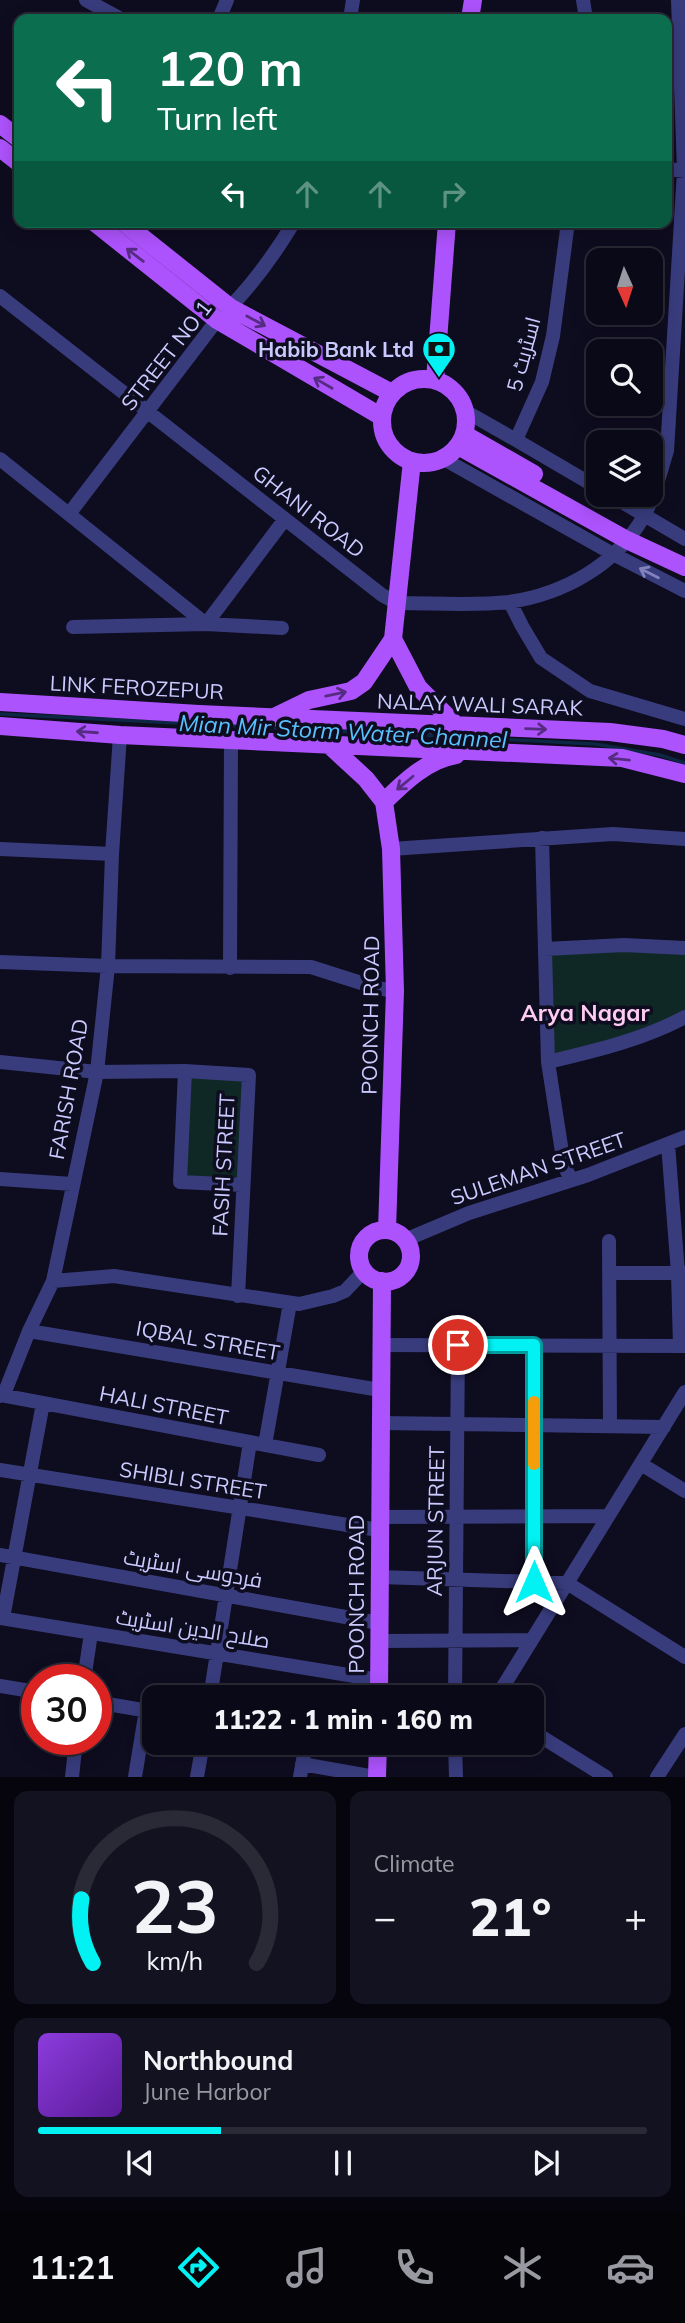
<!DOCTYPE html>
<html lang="en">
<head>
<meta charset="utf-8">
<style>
  body { margin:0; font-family:Mulish,Cairo,sans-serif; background:#131220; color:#f1f3f6; height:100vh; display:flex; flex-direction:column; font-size:26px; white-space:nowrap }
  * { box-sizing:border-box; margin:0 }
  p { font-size:23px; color:#999aa1 }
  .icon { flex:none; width:38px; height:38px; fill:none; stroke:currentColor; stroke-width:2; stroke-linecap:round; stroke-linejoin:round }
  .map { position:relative; height:1777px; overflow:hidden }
  .sheet { display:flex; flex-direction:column; gap:14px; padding:14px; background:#06050d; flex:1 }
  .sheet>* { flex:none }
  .guide { position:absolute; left:14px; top:14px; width:658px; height:214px; border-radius:14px; box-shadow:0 4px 18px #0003,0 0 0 2px #2a2a36; background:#0b6e4f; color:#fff; overflow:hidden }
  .needle { width:46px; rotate:177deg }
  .controls { position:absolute; left:586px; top:248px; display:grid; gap:14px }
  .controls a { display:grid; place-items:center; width:77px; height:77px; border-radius:14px; background:#0a0917; box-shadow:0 4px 18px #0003,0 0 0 2px #2a2a36; font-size:35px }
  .speed { position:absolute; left:21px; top:1664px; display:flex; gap:14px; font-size:35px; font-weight:700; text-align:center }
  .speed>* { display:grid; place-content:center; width:91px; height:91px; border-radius:50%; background:#0a0917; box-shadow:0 4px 18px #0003,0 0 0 2px #2a2a36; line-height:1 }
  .speed .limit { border:10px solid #d22; background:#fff; color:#111 }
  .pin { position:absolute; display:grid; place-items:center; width:60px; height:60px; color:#fff; margin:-30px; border:4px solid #fff; border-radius:50%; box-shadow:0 2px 7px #0007 }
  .me { position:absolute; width:77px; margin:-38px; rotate:0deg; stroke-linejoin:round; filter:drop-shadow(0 0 5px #0008) }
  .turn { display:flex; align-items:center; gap:24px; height:147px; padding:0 28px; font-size:32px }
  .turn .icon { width:91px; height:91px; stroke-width:2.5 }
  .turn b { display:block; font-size:49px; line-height:60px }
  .lanes { display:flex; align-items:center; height:66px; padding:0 28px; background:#0003; justify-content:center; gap:35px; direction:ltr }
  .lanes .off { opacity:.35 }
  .big { font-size:52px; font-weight:800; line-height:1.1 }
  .sheet .card { flex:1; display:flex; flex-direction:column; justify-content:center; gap:10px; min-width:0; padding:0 24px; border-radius:14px; background:#131220 }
  .sheet .dial { align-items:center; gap:0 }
  .dial svg { height:182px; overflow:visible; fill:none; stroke:#2a2a36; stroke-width:7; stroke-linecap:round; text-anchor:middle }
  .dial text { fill:#f1f3f6; stroke:none }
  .song { display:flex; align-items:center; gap:21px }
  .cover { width:84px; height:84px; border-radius:10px; background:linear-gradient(135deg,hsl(270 70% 55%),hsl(270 70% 35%)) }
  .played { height:7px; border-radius:4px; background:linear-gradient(90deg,#02f2f3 30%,#2a2a36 30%) }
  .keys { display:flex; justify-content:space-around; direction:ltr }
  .heat { display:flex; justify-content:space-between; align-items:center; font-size:38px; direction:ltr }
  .sheet .tiles { flex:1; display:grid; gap:14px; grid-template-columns:1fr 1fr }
  .card:last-child { grid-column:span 2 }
  .trip { position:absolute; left:142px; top:1685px; width:402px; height:70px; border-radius:14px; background:#0a0917; box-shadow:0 4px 18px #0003,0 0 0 2px #2a2a36; font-weight:800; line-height:70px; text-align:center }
  .menu { display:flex; height:112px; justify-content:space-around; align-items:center; background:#040409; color:#999aa1 }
  .menu .icon { width:49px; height:49px }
  .menu .on { color:#02f2f3 }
  .menu b { font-size:32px; color:#f1f3f6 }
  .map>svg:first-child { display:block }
  .green { fill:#0f2825 }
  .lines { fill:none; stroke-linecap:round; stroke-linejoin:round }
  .stream { stroke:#0c2643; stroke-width:3.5 }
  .minor { stroke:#383c7d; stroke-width:14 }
  .major { stroke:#ad53fd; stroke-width:18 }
  .oneway { stroke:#562c83 }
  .oneway2 { stroke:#8283be }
  .route-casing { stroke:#019d9e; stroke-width:18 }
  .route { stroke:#02f2f3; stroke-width:12 }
  .slow { stroke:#f59e0b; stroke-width:12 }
  .labels { text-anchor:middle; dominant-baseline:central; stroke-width:7; stroke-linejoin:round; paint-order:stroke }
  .poi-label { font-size:21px; font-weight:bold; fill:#cbcaff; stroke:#0e0c1f; text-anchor:end }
  .street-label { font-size:21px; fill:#cbcaff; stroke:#0e0c1f }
  .water-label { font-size:23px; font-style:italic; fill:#59c1fd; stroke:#0e0c1f }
  .neighbourhood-label { font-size:23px; font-weight:bold; fill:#ffccf1; stroke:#0e0c1f }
</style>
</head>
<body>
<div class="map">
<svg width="685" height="1777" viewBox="0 0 685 1777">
  <rect width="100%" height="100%" fill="#0e0c1f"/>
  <path class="green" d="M538,942L685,950V1013L546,1064Z
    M185,1071L249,1075L243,1185L180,1182Z"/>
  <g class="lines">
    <path class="stream" d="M0,714L595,744L660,755L685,763"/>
    <path class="minor" d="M86,0L121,19
      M583,0L586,19
      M219,19L227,0
      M350,19L353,0
      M667,169L685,171
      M568,222L553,336L542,382L516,440L598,488
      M0,296L382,595L397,603C434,603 473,606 509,602C564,594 616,565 644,516C655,496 660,473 667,451L684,171L678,0
      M465,411L516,440
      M442,458L613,554L685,591
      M0,459L206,624L285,519
      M610,495L685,539
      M69,514L217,320C247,292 273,257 294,222
      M510,602L522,626L541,658L590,691L685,719
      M73,627L206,624L282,628
      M542,838L548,1062L564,1165L571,1180
      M0,849L112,854
      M391,849L613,834L685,839
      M545,949L624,945L685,948
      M0,962L108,966L311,967L377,988L395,991
      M230,968L231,739
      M0,1062L97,1072L185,1071L249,1075L238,1296
      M548,1062C594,1051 642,1040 685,1017
      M185,1071L180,1182L243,1185
      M668,1144L678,1273L680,1346
      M0,1179L72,1184
      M405,1240L469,1213L588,1175L685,1137
      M609,1241L610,1426
      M610,1273H685
      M53,1281L114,1276L299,1304L333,1296L345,1291L364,1271
      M29,1331L380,1390
      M380,1345L685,1346
      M0,1395L319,1455
      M0,1396L6,1389L29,1331L53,1281L97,1072L108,966L112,854L120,735
      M380,1423L664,1427
      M265,1445L290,1303
      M641,1464L685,1491
      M0,1470L379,1530
      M379,1517L608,1516
      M0,1555L379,1623
      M379,1577L567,1583L685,1657
      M534,1582V1345
      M0,1618L379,1680
      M3,1618L43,1403
      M379,1641L531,1640
      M84,1680L91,1633
      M0,1686L37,1692
      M210,1698L250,1442
      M455,1698L458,1345
      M496,1698L685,1392
      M96,1702L154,1712
      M532,1731L606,1777
      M455,1743L456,1777
      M302,1764L375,1777
      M72,1777L76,1740
      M135,1777L146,1710
      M197,1777L203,1743
      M300,1777L306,1743
      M657,1777L685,1734"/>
    <path class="major" d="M470,19L473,0
      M0,124L19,139
      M0,148L19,163
      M94,222L217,320L382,417
      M123,222L231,308L392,393
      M382 421a42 42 0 1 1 84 0a42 42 0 1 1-84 0Z
      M435,380L447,222
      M464,434L534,474
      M458,446L627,540L685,567
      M393,639L418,687L457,726
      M0,702L199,714L610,732L663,739L685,745
      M276,716L309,700L351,691L364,682L393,639L412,461
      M0,726L120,735L622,758L685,774
      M327,743L366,779L384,802L391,849L395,991L387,1230
      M384,802C403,783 428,759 456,755
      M359 1256a26 26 0 1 1 52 0a26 26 0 1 1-52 0Z
      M379,1698L382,1281
      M377,1777L378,1743"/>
  </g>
  <defs><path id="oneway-shaft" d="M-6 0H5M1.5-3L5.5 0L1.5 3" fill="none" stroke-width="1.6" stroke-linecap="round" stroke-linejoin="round" transform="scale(1.75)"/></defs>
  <g class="oneway">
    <use href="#oneway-shaft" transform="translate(135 255) rotate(-142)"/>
    <use href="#oneway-shaft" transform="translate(256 321) rotate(28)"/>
    <use href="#oneway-shaft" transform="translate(323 383) rotate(-150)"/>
    <use href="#oneway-shaft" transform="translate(336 694) rotate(-12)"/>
    <use href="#oneway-shaft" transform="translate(536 729) rotate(2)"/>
    <use href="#oneway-shaft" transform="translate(87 732) rotate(-176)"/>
    <use href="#oneway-shaft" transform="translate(619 759) rotate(-174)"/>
    <use href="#oneway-shaft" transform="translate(405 783) rotate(140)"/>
  </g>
  <use class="oneway2" href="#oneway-shaft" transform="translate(649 573) rotate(-153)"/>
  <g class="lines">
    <g class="route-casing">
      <path id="route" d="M458,1345H534V1582"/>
    </g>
    <use href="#route" class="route"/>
    <path class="slow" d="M534,1402V1464"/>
  </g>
  <defs>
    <g id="bank-pin" transform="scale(1.75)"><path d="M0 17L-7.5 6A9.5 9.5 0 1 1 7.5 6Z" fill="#02f2f3" stroke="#0e0c1f"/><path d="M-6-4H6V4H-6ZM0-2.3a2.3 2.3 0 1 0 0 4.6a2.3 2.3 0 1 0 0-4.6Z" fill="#111"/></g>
  </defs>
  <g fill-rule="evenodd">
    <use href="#bank-pin" x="439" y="349"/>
  </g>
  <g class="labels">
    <g class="poi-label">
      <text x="414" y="349">Habib Bank Ltd</text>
    </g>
    <g class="street-label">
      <text transform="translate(523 354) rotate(-75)">اسٹریٹ 5</text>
      <text transform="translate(166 355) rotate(-52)">STREET NO 1</text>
      <text transform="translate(309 511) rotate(38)">GHANI ROAD</text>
      <text transform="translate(137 687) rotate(3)">LINK FEROZEPUR</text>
      <text transform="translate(480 704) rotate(2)">NALAY WALI SARAK</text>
      <text transform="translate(370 1015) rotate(-89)">POONCH ROAD</text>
      <text transform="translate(68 1089) rotate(-80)">FARISH ROAD</text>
      <text transform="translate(223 1165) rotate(-87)">FASIH STREET</text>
      <text transform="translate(538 1168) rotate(-19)">SULEMAN STREET</text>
      <text transform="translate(208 1340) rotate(10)">IQBAL STREET</text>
      <text transform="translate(164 1405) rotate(11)">HALI STREET</text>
      <text transform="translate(193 1480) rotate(9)">SHIBLI STREET</text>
      <text transform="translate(435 1521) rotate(-89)">ARJUN STREET</text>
      <text transform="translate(193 1568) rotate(10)">فردوسی اسٹریٹ</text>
      <text transform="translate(356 1594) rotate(-90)">POONCH ROAD</text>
      <text transform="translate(193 1628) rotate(9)">صلاح الدین اسٹریٹ</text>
    </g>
    <g class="water-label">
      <text transform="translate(343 731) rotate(3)">Mian Mir Storm Water Channel</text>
    </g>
    <g class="neighbourhood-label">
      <text x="585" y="1012">Arya Nagar</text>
    </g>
  </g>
</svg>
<div class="controls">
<a><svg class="needle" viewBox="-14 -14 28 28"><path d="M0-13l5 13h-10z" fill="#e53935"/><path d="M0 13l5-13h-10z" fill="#999aa1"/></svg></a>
<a><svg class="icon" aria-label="search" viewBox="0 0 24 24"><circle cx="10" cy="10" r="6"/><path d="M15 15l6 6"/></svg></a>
<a><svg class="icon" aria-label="layers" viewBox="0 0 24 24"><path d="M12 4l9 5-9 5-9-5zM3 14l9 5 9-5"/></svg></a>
</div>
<div class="speed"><div class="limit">30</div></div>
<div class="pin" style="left:458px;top:1345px;background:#d93025"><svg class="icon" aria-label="arrive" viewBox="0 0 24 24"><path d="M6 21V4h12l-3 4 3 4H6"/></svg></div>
<svg class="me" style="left:534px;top:1582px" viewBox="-20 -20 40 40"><path d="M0-17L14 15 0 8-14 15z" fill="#02f2f3" stroke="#fff" stroke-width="4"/></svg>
<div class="trip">11:22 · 1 min · 160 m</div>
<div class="guide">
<div class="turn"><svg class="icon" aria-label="left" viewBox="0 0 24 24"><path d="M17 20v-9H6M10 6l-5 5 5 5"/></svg><div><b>120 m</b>Turn left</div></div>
<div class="lanes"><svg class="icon" aria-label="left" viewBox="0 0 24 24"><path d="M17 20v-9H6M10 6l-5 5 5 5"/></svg><svg class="icon off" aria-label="ahead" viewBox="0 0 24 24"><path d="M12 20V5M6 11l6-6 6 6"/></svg><svg class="icon off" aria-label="ahead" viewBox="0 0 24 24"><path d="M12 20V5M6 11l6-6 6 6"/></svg><svg class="icon off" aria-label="right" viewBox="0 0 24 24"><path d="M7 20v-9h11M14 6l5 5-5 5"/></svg></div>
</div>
</div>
<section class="sheet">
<div class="tiles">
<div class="card dial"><svg viewBox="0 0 100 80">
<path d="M14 69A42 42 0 1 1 86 69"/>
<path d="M14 69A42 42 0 0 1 9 41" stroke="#02f2f3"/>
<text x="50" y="56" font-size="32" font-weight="700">23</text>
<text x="50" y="72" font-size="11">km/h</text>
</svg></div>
<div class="card"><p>Climate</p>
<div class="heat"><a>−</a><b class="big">21°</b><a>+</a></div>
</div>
<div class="card">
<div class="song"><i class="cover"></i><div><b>Northbound</b><p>June Harbor</p></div></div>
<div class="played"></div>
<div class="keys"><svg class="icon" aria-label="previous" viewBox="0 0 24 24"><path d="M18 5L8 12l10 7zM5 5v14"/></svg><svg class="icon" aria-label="pause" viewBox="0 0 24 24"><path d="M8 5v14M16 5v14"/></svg><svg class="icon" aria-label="next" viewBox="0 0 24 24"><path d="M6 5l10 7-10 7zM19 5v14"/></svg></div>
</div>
</div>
</section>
<nav class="menu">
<b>11:21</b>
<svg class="icon on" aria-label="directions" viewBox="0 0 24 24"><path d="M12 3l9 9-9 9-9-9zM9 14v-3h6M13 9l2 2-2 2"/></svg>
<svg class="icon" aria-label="music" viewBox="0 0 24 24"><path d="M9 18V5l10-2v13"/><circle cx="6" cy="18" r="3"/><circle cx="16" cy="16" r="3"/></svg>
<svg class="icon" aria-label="phone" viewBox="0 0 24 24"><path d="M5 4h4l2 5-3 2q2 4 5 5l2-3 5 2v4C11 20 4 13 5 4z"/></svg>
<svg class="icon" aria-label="climate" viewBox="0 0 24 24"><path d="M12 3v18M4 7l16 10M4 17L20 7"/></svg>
<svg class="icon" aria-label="car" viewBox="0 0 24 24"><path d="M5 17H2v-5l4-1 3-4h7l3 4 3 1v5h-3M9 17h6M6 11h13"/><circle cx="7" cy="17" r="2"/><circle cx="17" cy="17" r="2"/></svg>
</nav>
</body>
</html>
